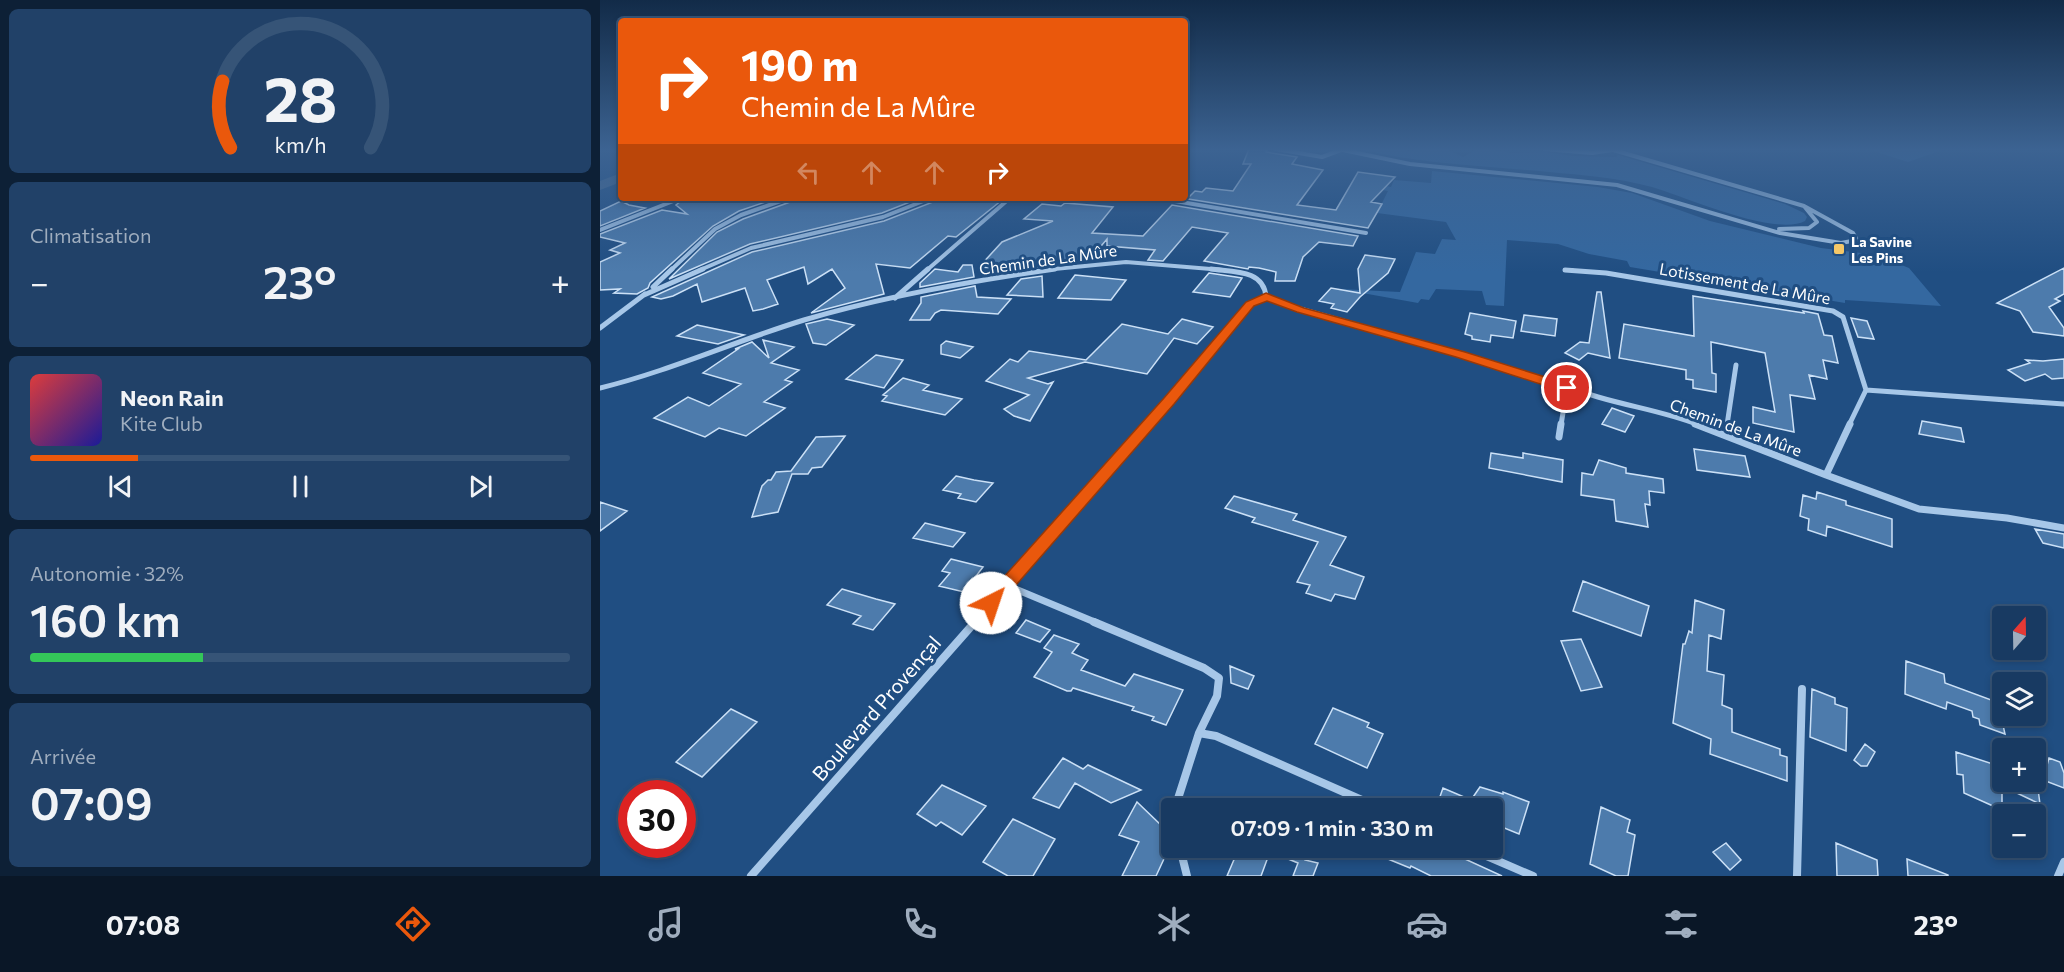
<!DOCTYPE html>
<html lang="fr">
<head>
<meta charset="utf-8">
<style>
  body { margin:0; font-family:Commissioner,sans-serif; background:#214168; color:#f1f3f6; height:100vh; display:flex; flex-direction:column; font-size:22px; white-space:nowrap }
  * { box-sizing:border-box; margin:0 }
  p { font-size:20px; color:#9fadbe }
  .icon { flex:none; width:33px; height:33px; fill:none; stroke:currentColor; stroke-width:2; stroke-linecap:round; stroke-linejoin:round }
  .map { position:relative; flex:1; overflow:hidden }
  .panel { display:flex; flex-direction:column; gap:9px; padding:9px; background:#0d2036; width:600px }
  .panel>* { flex:none }
  .banner { position:absolute; left:18px; top:18px; width:570px; height:183px; border-radius:6px; box-shadow:0 3px 9px #0003,0 0 0 2px #365477; background:#ea580c; color:#fff; overflow:hidden }
  .needle { width:39px; rotate:20deg }
  .controls { position:absolute; left:1392px; top:606px; display:grid; gap:12px }
  .controls a { display:grid; place-items:center; width:54px; height:54px; border-radius:6px; background:#183a62; box-shadow:0 3px 9px #0003,0 0 0 2px #365477; font-size:30px }
  .speed { position:absolute; left:18px; top:780px; display:flex; gap:12px; font-size:30px; font-weight:700; text-align:center }
  .speed>* { display:grid; place-content:center; width:78px; height:78px; border-radius:50%; background:#183a62; box-shadow:0 3px 9px #0003,0 0 0 2px #365477; line-height:1 }
  .speed .limit { border:9px solid #d22; background:#fff; color:#111 }
  .pin { position:absolute; display:grid; place-items:center; width:51px; height:51px; color:#fff; margin:-26px; border:3px solid #fff; border-radius:50%; box-shadow:0 2px 6px #0007 }
  .me { position:absolute; width:66px; margin:-33px; rotate:41deg; stroke-linejoin:round; filter:drop-shadow(0 0 4px #0008) }
  .turn { display:flex; align-items:center; gap:21px; height:126px; padding:0 24px; font-size:27px }
  .turn .icon { width:78px; height:78px; stroke-width:2.5 }
  .turn b { display:block; font-size:42px; line-height:51px }
  .lanes { display:flex; align-items:center; height:57px; padding:0 24px; background:#0003; justify-content:center; gap:30px; direction:ltr }
  .lanes .off { opacity:.35 }
  .big { font-size:45px; font-weight:600; line-height:1.1 }
  .panel .card { flex:1; display:flex; flex-direction:column; justify-content:center; gap:9px; min-width:0; padding:0 21px; border-radius:9px; background:#214168 }
  .panel .dial { align-items:center; gap:0 }
  .dial svg { height:156px; overflow:visible; fill:none; stroke:#365477; stroke-width:7; stroke-linecap:round; text-anchor:middle }
  .dial text { fill:#f1f3f6; stroke:none }
  .song { display:flex; align-items:center; gap:18px }
  .cover { width:72px; height:72px; border-radius:9px; background:linear-gradient(135deg,hsl(0 70% 55%),hsl(240 70% 35%)) }
  .played { height:6px; border-radius:3px; background:linear-gradient(90deg,#ea580c 20%,#365477 20%) }
  .keys { display:flex; justify-content:space-around; direction:ltr }
  .heat { display:flex; justify-content:space-between; align-items:center; font-size:33px; direction:ltr }
  .charge { height:9px; border-radius:4px; background:linear-gradient(90deg,#34c759 32%,#365477 0) }
  .trip { position:absolute; left:561px; top:798px; width:342px; height:60px; border-radius:6px; background:#183a62; box-shadow:0 3px 9px #0003,0 0 0 2px #365477; font-weight:600; line-height:60px; text-align:center }
  .dock { display:flex; height:96px; justify-content:space-around; align-items:center; background:#0a1727; color:#9fadbe }
  .dock .icon { width:42px; height:42px }
  .dock .current { color:#ea580c }
  .dock b { font-size:27px; color:#f1f3f6 }
  main { display:flex; flex:1; min-height:0 }
  .map>svg:first-child { display:block }
  .green { fill:#3468a0 }
  .lines { fill:none; stroke-linecap:round; stroke-linejoin:round }
  .canal { fill:#48698f; fill-rule:evenodd }
  .building { fill:#4d7bac; stroke:#cbe0f6; stroke-width:1.5 }
  .street-far3 { stroke:#a7c7e8; stroke-width:4 }
  .street-far2 { stroke:#a7c7e8; stroke-width:5 }
  .street-far1 { stroke:#a7c7e8; stroke-width:7 }
  .street { stroke:#a7c7e8; stroke-width:8 }
  .route { fill:#ea580c; stroke:#983908; stroke-width:1.5 }
  .poi-dot { fill:#f5c868; stroke:#204e82; stroke-width:2 }
  .labels { text-anchor:middle; dominant-baseline:central; stroke-width:6; stroke-linejoin:round; paint-order:stroke }
  .far-poi-label { font-size:14px; font-weight:bold; fill:#fff; stroke:#204e82; text-anchor:start }
  .street-label { font-size:16px; fill:#fff; stroke:#204e82 }
  .near-street-label { font-size:20px; fill:#fff; stroke:#204e82 }
</style>
</head>
<body>
<main>
<section class="panel">
<div class="card dial"><svg viewBox="0 0 100 80">
<path d="M14 69A42 42 0 1 1 86 69"/>
<path d="M14 69A42 42 0 0 1 10 35" stroke="#ea580c"/>
<text x="50" y="56" font-size="32" font-weight="700">28</text>
<text x="50" y="72" font-size="11">km/h</text>
</svg></div>
<div class="card"><p>Climatisation</p>
<div class="heat"><a>−</a><b class="big">23°</b><a>+</a></div>
</div>
<div class="card">
<div class="song"><i class="cover"></i><div><b>Neon Rain</b><p>Kite Club</p></div></div>
<div class="played"></div>
<div class="keys"><svg class="icon" aria-label="previous" viewBox="0 0 24 24"><path d="M18 5L8 12l10 7zM5 5v14"/></svg><svg class="icon" aria-label="pause" viewBox="0 0 24 24"><path d="M8 5v14M16 5v14"/></svg><svg class="icon" aria-label="next" viewBox="0 0 24 24"><path d="M6 5l10 7-10 7zM19 5v14"/></svg></div>
</div>
<div class="card"><p>Autonomie · 32%</p><b class="big">160 km</b><div class="charge"></div></div>
<div class="card"><p>Arrivée</p><b class="big">07:09</b></div>
</section>
<div class="map">
<svg width="1464" height="876" viewBox="0 0 1464 876">
  <rect width="100%" height="100%" fill="#204e82"/>
  <path class="green" d="M759,149H804L808,151L846,149L863,157L878,149H884L912,153L946,152L973,156L1016,157L1018,155L1185,204L1204,213L1207,217L1205,221C1175,237 1086,197 1052,187C1019,178 983,175 949,172C886,166 821,164 759,149Z
    M1267,149H1345L1308,162Z
    M832,171L998,187L1032,193L1110,221L1221,248L1277,255L1309,268L1341,306L1245,300V303L1030,267L1027,261L989,254L958,244L907,240L904,306L886,305L882,291L836,289L829,300L821,299L818,303L740,289L800,292L816,252L835,254L842,239L856,240L846,222L777,213L788,191L755,185L758,180L791,187L794,180L831,183Z"/>
  <g class="lines">
    <path class="canal" d="M21,173V182L0,190V181Z"/>
  </g>
  <path class="building" d="M649,149L667,150L666,152L697,157L692,164L723,170L697,205L736,210L758,172L795,177L771,202L782,204L768,228L582,198H585V195L590,196L595,191L602,192L606,188L633,191L651,164H643Z
    M85,198H177L139,211L113,226L50,283L48,288L37,294L14,293L20,289L0,290V262L20,253L10,250L25,243L0,237V234L62,210L87,214L76,205Z
    M193,198H320L282,213L150,244L69,279L117,232L143,219L190,202Z
    M335,198L402,200L356,237L348,236L310,268L276,264L284,294L211,313L245,288L232,269L208,284L204,267L167,280L178,304L163,309L153,311L145,288L102,302L97,284L73,296L61,299L52,297L152,252L284,221L333,202Z
    M21,201L29,205L45,208L0,226V211Z
    M465,203L513,207L492,233L543,236L572,205L758,236L753,246L719,242L703,257L695,281H675L676,272L659,268L649,267L648,269L604,261L628,233L592,227L563,261L548,260L555,250L507,246V239L491,258L461,261L441,258V266L419,269L379,267L402,242L453,221L424,219L442,204L461,206Z
    M765,255L795,259L788,273L760,297L747,312L731,308L734,304L719,301L731,288L760,293L758,269Z
    M363,265H372L374,277L320,287V283L335,269L358,272Z
    M1464,268V294L1455,299L1460,301L1449,307L1464,328V336L1433,332L1420,311L1397,303Z
    M609,273L636,277L642,278L630,297L593,292Z
    M475,275L526,280L511,300L458,298Z
    M442,276L443,297L407,295L421,279Z
    M375,286L377,297L411,299L398,314L341,310L335,313L330,320H310L321,303V297Z
    M997,292H1001L1010,358L988,353L979,360L965,353L980,342L989,343Z
    M1093,296L1204,313L1203,311L1218,314L1224,335L1232,336L1238,363L1223,360L1227,379L1209,375L1215,399L1190,395L1194,432L1153,423V407L1175,412L1165,353L1111,342L1112,373L1116,374V392L1093,388V380L1086,379V370L1019,358L1024,324L1094,336Z
    M870,313L916,321L913,338L891,335L890,342L872,339V336L865,334Z
    M924,315L957,319L955,336L921,331Z
    M1251,318L1267,321L1274,339L1258,337Z
    M227,319L254,325L226,345L213,343L206,324Z
    M582,319L613,327L597,344L574,338L547,374L485,362L428,378L448,384L453,382L430,421L414,416L404,409L429,395L386,381L410,359L418,362L429,351L486,360L522,324L568,334Z
    M97,325L144,335L118,344L77,336Z
    M163,340L194,347L171,363L199,370L185,380L192,382L164,402L185,408L146,436L119,428L105,437L54,418L88,397L109,406L141,384L103,373L138,349H135L152,342L169,358Z
    M346,341L373,347L360,358L341,354V345Z
    M276,355L303,360L284,388L246,379Z
    M1464,359V378L1452,379L1445,374L1425,381L1408,370L1430,363L1426,360L1443,361Z
    M303,378L329,385L323,390L362,399L345,415L282,401L287,396L283,395Z
    M1012,408L1034,416L1025,432L1002,424Z
    M1322,421L1361,428L1364,442L1319,434Z
    M245,436L222,467L212,468L208,474H192L178,512L152,517L162,486L168,480H171L176,472L191,471L216,437Z
    M1094,449L1145,456L1150,477L1097,470Z
    M891,453L923,458V453L963,460L962,482L889,468Z
    M999,460L1026,468V473L1063,479L1064,493L1049,491L1050,505L1045,504L1048,527L1016,521L1014,500L981,495L982,473L993,475Z
    M356,476L374,480L393,483L376,502L358,498L361,494L343,490Z
    M1217,492L1246,501V505L1292,519V547L1227,526L1226,536L1208,530L1209,519L1200,516L1203,495L1216,499Z
    M634,496L697,514L693,520L746,537L730,565L764,577L755,599L735,594L731,601L706,593L710,585L697,582L718,542L652,522L655,518L625,508Z
    M0,502L27,511L0,531Z
    M325,523L365,533L353,547L313,538Z
    M1435,529L1464,534V548L1443,543Z
    M351,559L383,567L364,592L339,586L350,573L342,571Z
    M983,581L1049,606L1041,636L973,611Z
    M242,589L276,599L295,604L273,630L253,624L261,616L227,605Z
    M1095,600L1124,610L1121,639L1109,635L1107,671L1124,675L1122,705L1132,709V732L1180,749V755L1187,757V781L1110,754L1111,739L1073,723L1083,644H1085L1089,631L1092,633Z
    M426,620L450,630L440,642L416,633Z
    M454,635L479,644L472,653L488,660L481,670L484,671L525,686L534,674L583,690L566,725L552,720L554,717L532,710L534,707L473,688L471,691H467L434,677L452,652L444,648Z
    M981,639L1002,687L981,691L961,641Z
    M1306,661L1344,674L1345,683L1394,701L1395,714L1401,716L1405,734L1380,725L1379,719L1373,717L1372,711L1347,702L1346,709L1305,694Z
    M630,666L654,676L648,689L631,683Z
    M1212,689L1235,698V704L1247,708L1246,751L1210,737Z
    M733,708L769,723L767,727L783,734L767,768L715,744Z
    M131,709L157,722L102,777L76,762Z
    M1265,744L1275,752L1267,766H1261L1254,760Z
    M1356,752L1402,767V782H1437L1440,804L1402,786V810L1364,793L1363,775L1357,774Z
    M463,758L483,769L488,765L541,790L511,803L475,783L459,808L433,798Z
    M1449,758L1460,762L1464,773V788L1443,780Z
    M342,785L386,806L362,835L341,822L336,826L317,814Z
    M880,787L903,794V792L929,802L919,834L892,823V808H836L843,788L871,800Z
    M537,802L565,829L570,846L556,876H522L539,842L519,835Z
    M1001,807L1030,820L1027,832L1035,835L1028,876H1016L990,864Z
    M413,819L455,839L433,876H408L383,862Z
    M1126,843L1141,860L1130,870L1113,852Z
    M1236,843L1277,860L1278,876H1237Z
    M639,848L668,857L661,876H627Z
    M661,848H708L705,860L718,863L713,876H693L698,863Z
    M761,848H841L902,876H831L811,866L810,868Z
    M1307,859L1348,875V876H1308Z"/>
  <g class="lines">
    <path class="street-far3" d="M676,149L722,157L741,150
      M738,149L810,164L1017,185L1180,233L1241,243L1257,240L1253,233L1204,206
      M945,149L992,153L1012,150
      M1010,149L1204,206L1217,222L1209,228L1179,229
      M557,198L766,233
      M0,230L81,198
      M71,270L115,229L141,215L189,198
      M100,270L151,248L283,217L331,198
      M327,270L410,198
      M444,270L526,262L623,270
      M965,270H972"/>
    <path class="street-far2" d="M611,269C632,272 664,269 666,297L679,303C786,333 892,364 998,397C1032,407 1066,412 1099,425
      M965,270L1006,273L1233,311L1243,317L1266,390
      M53,287L72,269
      M44,295L103,269
      M295,298L328,269
      M0,328L45,294
      M0,388C70,371 135,341 204,320C285,296 371,281 455,269
      M548,425L650,304L666,297
      M961,425L967,388
      M1127,425L1136,365
      M1249,425L1266,390L1464,404"/>
    <path class="street-far1" d="M1095,424L1226,475L1250,424
      M1126,435L1128,424
      M959,437L961,424
      M1226,475L1319,509L1407,518L1464,528
      M406,585L497,623
      M373,623L549,424"/>
    <path class="street" d="M494,622L604,668L619,678L617,696L599,733L575,808
      M599,733L616,736L780,808
      M580,848L587,876
      M868,848L933,876
      M151,876L375,622
      M1197,876L1202,689
      M1458,876L1464,862"/>
  </g>
  <linearGradient id="sky" x2="0" y2="1"><stop stop-color="#122b48"/><stop offset="0.55" stop-color="#3c6392"/><stop offset="1" stop-color="#3c6392" stop-opacity="0"/></linearGradient>
  <rect width="1464" height="272" fill="url(#sky)"/>
  <path class="route" d="M666,293L704,308L865,352L971,385L973,388L967,392L962,391L856,357L697,312L667,301L654,306L574,404L397,607L391,609L385,607L382,603L385,598L564,398L646,302Z"/>
  <rect class="poi-dot" x="1233" y="243" width="12" height="12" rx="3"/>
  <g class="labels">
    <g class="far-poi-label">
      <text x="1251" y="241">La Savine<tspan x="1251" dy="16">Les Pins</tspan></text>
    </g>
    <g class="street-label">
      <text transform="translate(448 259) rotate(-8)">Chemin de La Mûre</text>
      <text transform="translate(1145 283) rotate(10)">Lotissement de La Mûre</text>
      <text transform="translate(1136 427) rotate(20)">Chemin de La Mûre</text>
    </g>
    <g class="near-street-label">
      <text transform="translate(276 708) rotate(-49)">Boulevard Provençal</text>
    </g>
  </g>
</svg>
<div class="controls">
<a><svg class="needle" viewBox="-14 -14 28 28"><path d="M0-13l5 13h-10z" fill="#e53935"/><path d="M0 13l5-13h-10z" fill="#9fadbe"/></svg></a>
<a><svg class="icon" aria-label="layers" viewBox="0 0 24 24"><path d="M12 4l9 5-9 5-9-5zM3 14l9 5 9-5"/></svg></a>
<a>+</a>
<a>−</a>
</div>
<div class="speed"><div class="limit">30</div></div>
<div class="pin" style="left:967px;top:388px;background:#d93025"><svg class="icon" aria-label="arrive" viewBox="0 0 24 24"><path d="M6 21V4h12l-3 4 3 4H6"/></svg></div>
<svg class="me" style="left:391px;top:603px" viewBox="-20 -20 40 40"><circle r="19" fill="#fff"/><path d="M0-13L10 11 0 6-10 11z" fill="#ea580c"/></svg>
<div class="trip">07:09 · 1 min · 330 m</div>
<div class="banner">
<div class="turn"><svg class="icon" aria-label="right" viewBox="0 0 24 24"><path d="M7 20v-9h11M14 6l5 5-5 5"/></svg><div><b>190 m</b>Chemin de La Mûre</div></div>
<div class="lanes"><svg class="icon off" aria-label="left" viewBox="0 0 24 24"><path d="M17 20v-9H6M10 6l-5 5 5 5"/></svg><svg class="icon off" aria-label="ahead" viewBox="0 0 24 24"><path d="M12 20V5M6 11l6-6 6 6"/></svg><svg class="icon off" aria-label="ahead" viewBox="0 0 24 24"><path d="M12 20V5M6 11l6-6 6 6"/></svg><svg class="icon" aria-label="right" viewBox="0 0 24 24"><path d="M7 20v-9h11M14 6l5 5-5 5"/></svg></div>
</div>
</div>
</main>
<nav class="dock">
<b>07:08</b>
<svg class="icon current" aria-label="directions" viewBox="0 0 24 24"><path d="M12 3l9 9-9 9-9-9zM9 14v-3h6M13 9l2 2-2 2"/></svg>
<svg class="icon" aria-label="music" viewBox="0 0 24 24"><path d="M9 18V5l10-2v13"/><circle cx="6" cy="18" r="3"/><circle cx="16" cy="16" r="3"/></svg>
<svg class="icon" aria-label="phone" viewBox="0 0 24 24"><path d="M5 4h4l2 5-3 2q2 4 5 5l2-3 5 2v4C11 20 4 13 5 4z"/></svg>
<svg class="icon" aria-label="climate" viewBox="0 0 24 24"><path d="M12 3v18M4 7l16 10M4 17L20 7"/></svg>
<svg class="icon" aria-label="car" viewBox="0 0 24 24"><path d="M5 17H2v-5l4-1 3-4h7l3 4 3 1v5h-3M9 17h6M6 11h13"/><circle cx="7" cy="17" r="2"/><circle cx="17" cy="17" r="2"/></svg>
<svg class="icon" aria-label="filters" viewBox="0 0 24 24"><path d="M4 7h16M4 17h16"/><circle cx="9" cy="7" r="2"/><circle cx="15" cy="17" r="2"/></svg>
<b>23°</b>
</nav>
</body>
</html>
